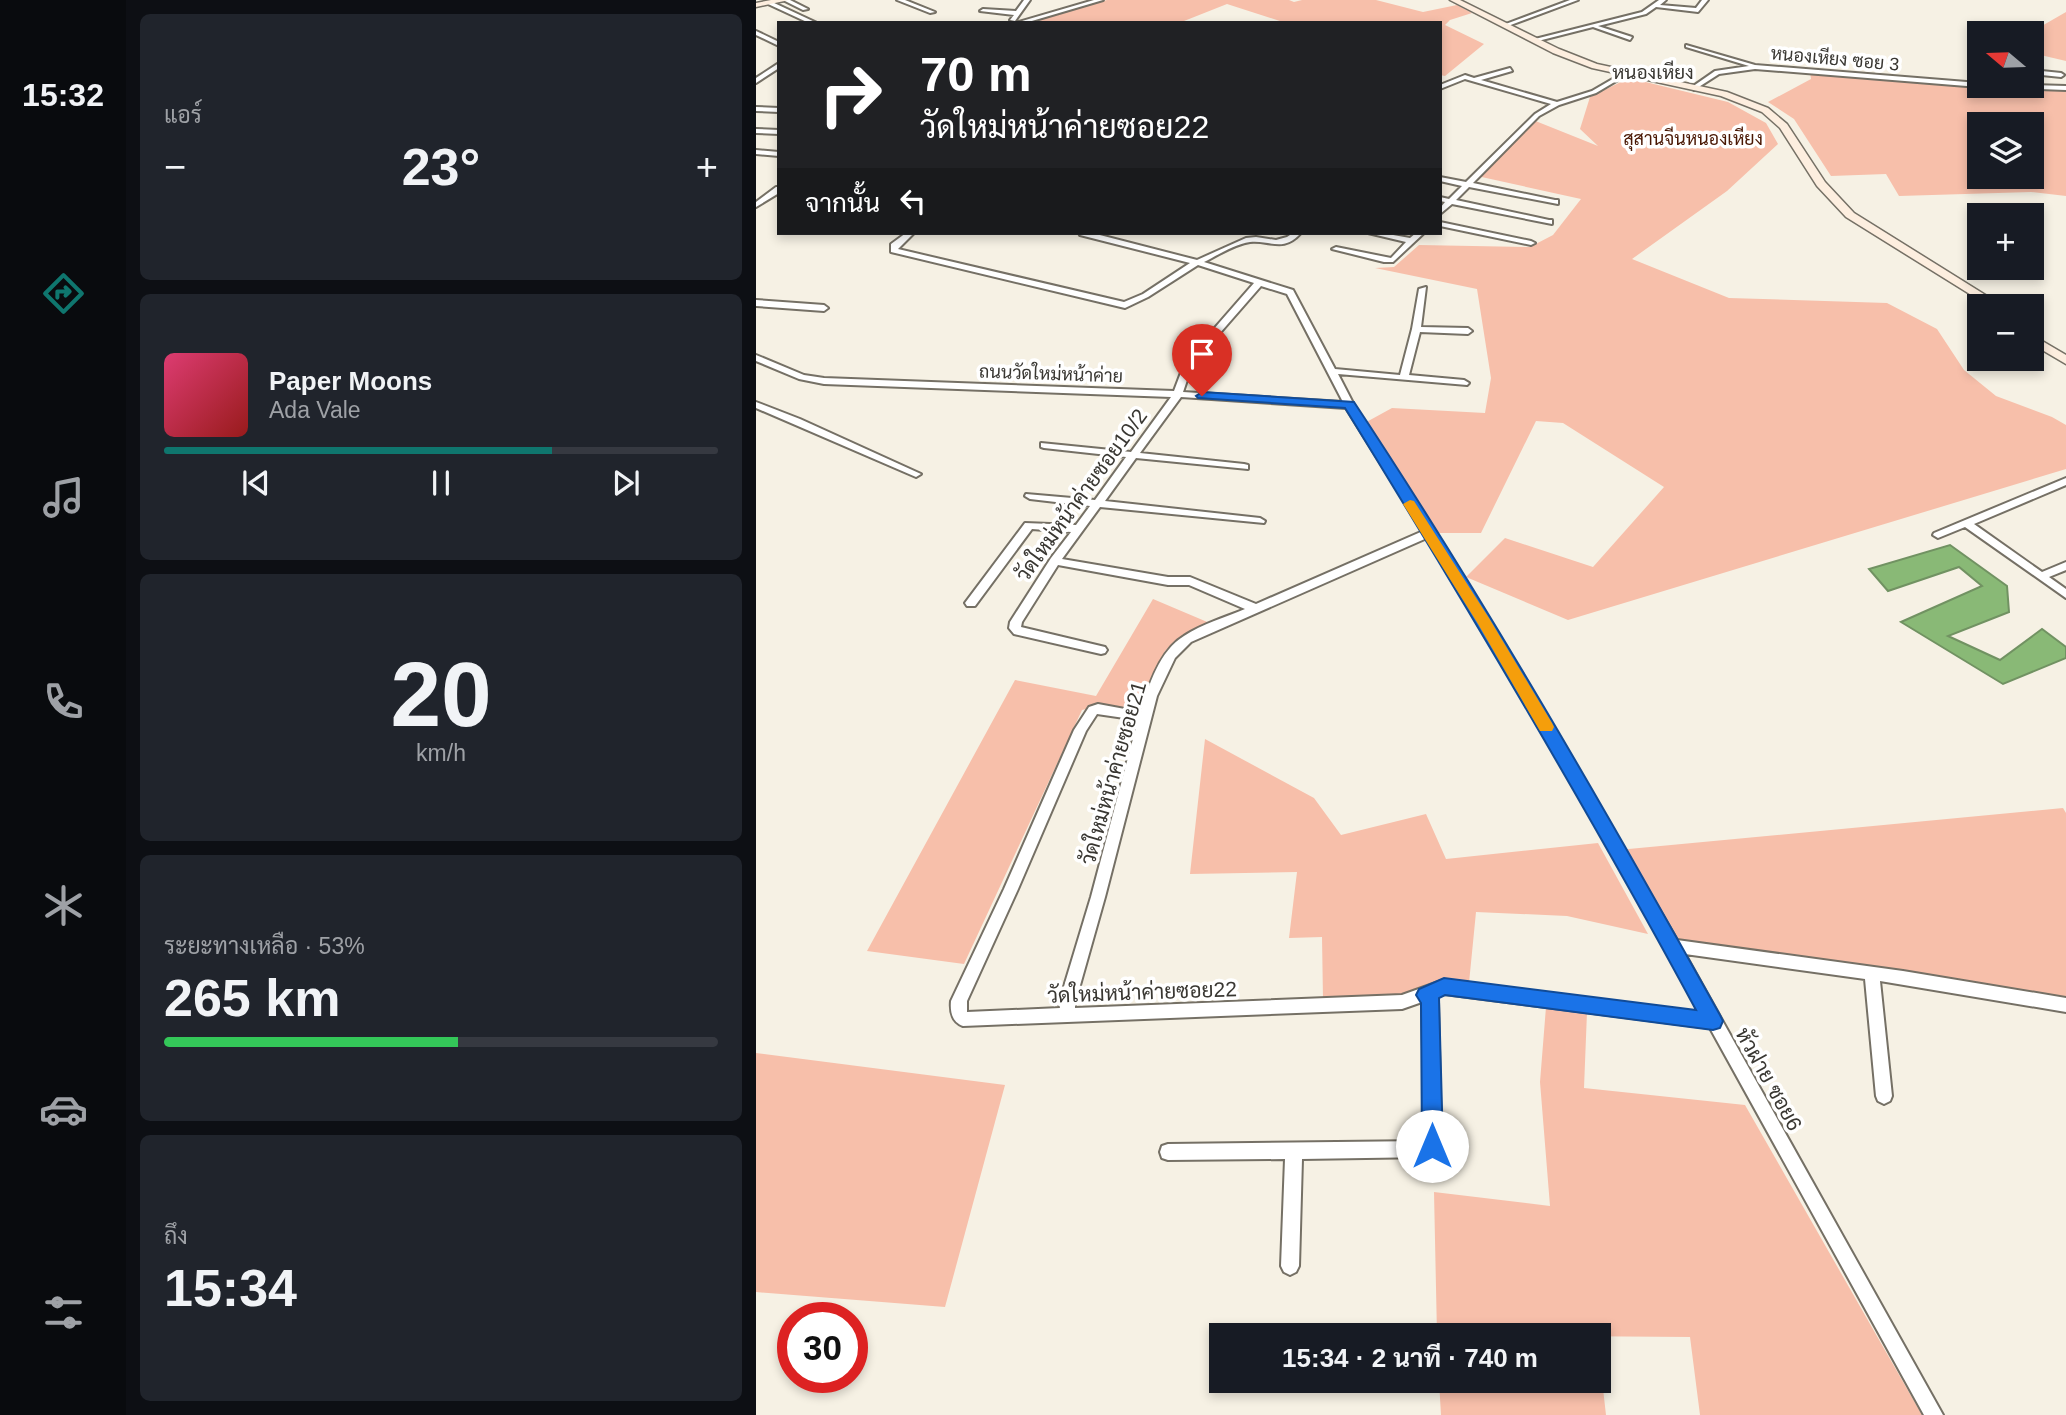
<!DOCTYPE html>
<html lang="th">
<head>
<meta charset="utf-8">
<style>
  body { margin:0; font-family:Arial,Sarabun,sans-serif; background:#20242c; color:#f1f3f6; height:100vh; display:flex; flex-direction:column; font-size:26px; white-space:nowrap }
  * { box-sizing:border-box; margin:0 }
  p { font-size:23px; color:#9ea1a6 }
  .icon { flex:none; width:38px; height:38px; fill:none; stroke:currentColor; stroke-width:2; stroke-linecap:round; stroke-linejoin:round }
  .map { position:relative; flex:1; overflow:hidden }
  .sheet { display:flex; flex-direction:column; gap:14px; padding:14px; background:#0d0f14; width:630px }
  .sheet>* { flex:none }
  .guide { position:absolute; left:21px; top:21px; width:665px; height:214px; border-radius:0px; box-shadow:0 4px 10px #0003; background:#202124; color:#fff; overflow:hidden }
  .needle { width:46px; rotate:289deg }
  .buttons { position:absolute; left:1211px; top:21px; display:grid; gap:14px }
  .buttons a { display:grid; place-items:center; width:77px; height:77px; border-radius:0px; background:#171b24; box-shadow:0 4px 10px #0003; font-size:35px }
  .speed { position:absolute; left:21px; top:1302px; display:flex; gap:14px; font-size:35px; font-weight:700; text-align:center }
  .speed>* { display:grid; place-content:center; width:91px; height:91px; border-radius:50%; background:#171b24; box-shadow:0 4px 10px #0003; line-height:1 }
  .speed .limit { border:10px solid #d22; background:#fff; color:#111 }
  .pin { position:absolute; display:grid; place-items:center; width:60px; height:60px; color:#fff; margin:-72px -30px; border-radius:50% 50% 50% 0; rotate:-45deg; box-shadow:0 0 7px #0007 }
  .pin .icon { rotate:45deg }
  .me { position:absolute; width:77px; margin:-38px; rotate:0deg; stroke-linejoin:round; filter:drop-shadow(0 0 5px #0008) }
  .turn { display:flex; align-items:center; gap:24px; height:147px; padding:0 28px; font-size:32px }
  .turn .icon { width:91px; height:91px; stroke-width:2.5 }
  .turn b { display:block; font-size:49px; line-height:60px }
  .then { display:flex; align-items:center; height:66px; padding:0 28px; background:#0003; gap:14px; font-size:26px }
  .big { font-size:52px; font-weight:700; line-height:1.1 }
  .sheet .tile { flex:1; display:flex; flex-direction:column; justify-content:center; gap:10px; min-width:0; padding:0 24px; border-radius:10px; background:#20242c }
  .sheet .dial { align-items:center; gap:0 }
  .dial b { font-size:91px; line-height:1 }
  .song { display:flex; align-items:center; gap:21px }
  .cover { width:84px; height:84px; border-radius:10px; background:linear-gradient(135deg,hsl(340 70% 55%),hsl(0 70% 35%)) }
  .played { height:7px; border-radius:4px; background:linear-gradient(90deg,#0f766e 70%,#363941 70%) }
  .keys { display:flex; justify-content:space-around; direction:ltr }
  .heat { display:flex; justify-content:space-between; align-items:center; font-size:38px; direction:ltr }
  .charge { height:10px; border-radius:5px; background:linear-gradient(90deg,#34c759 53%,#363941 0) }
  .trip { position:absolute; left:453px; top:1323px; width:402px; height:70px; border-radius:0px; background:#171b24; box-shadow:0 4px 10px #0003; font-weight:700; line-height:70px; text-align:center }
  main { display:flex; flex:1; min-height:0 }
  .tab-bar { display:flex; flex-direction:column; width:126px; justify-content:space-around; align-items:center; background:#090b0e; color:#9ea1a6 }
  .tab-bar .icon { width:49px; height:49px }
  .tab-bar .active { color:#0f766e }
  .tab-bar b { font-size:32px; color:#f1f3f6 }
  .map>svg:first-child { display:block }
  .green { fill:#f7bfaa; fill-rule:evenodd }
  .water { fill:#89b976; stroke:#719262; stroke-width:2 }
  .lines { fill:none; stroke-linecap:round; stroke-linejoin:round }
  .street-casing { stroke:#757065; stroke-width:4 }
  .secondary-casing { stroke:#757065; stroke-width:3 }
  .street { fill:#fff; fill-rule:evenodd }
  .secondary { fill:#fdeedf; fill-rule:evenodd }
  .route { fill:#1a73e8; stroke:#114b97; stroke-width:2 }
  .slow { fill:#f59e0b }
  .labels { text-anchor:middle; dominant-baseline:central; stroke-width:7; stroke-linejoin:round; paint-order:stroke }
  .far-street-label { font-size:18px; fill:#393732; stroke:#fff }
  .far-park-label { font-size:18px; fill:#491703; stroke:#fff }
  .far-neighbourhood-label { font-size:19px; fill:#393732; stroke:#fff }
  .street-label { font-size:21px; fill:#393732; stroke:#fff }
</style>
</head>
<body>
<main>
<nav class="tab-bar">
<b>15:32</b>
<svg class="icon active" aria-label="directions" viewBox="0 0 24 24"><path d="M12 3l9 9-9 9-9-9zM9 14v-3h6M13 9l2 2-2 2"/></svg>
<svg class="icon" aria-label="music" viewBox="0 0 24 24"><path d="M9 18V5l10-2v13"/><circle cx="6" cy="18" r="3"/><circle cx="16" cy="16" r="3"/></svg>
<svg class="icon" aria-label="phone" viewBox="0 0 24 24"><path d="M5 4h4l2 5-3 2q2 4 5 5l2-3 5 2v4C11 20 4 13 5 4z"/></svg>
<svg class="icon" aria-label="climate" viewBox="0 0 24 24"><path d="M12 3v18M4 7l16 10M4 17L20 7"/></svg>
<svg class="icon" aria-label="car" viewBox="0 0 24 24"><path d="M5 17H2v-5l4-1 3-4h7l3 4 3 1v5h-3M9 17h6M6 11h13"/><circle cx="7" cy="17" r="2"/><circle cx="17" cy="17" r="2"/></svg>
<svg class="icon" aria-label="filters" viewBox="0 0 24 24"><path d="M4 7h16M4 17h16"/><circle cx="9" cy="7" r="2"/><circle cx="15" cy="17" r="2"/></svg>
</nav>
<section class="sheet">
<div class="tile"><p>แอร์</p>
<div class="heat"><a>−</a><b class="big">23°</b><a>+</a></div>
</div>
<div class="tile">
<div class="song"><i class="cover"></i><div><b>Paper Moons</b><p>Ada Vale</p></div></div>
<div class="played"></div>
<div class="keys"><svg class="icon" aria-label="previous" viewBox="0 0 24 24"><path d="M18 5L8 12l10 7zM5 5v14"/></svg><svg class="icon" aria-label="pause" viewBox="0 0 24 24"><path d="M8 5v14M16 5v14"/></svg><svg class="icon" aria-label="next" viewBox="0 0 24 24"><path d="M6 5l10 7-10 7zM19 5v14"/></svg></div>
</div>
<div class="tile dial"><b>20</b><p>km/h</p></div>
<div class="tile"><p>ระยะทางเหลือ · 53%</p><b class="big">265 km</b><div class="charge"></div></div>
<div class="tile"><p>ถึง</p><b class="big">15:34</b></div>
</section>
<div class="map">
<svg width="1310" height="1415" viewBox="0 0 1310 1415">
  <rect width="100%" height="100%" fill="#f6f1e4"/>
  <path class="green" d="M351,0H533L538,2L546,0H620L667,12L701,5L716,13L694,20L689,25L728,44L689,76L684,75V23H530L471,4L423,23H269Z
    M1310,12V61L1276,53V33H1258L1284,27Z
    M1054,72L1223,86L1310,88V196L1275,192L1143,196L1130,174L1075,176L1038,119L1012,102L1055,79ZM1223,124H1276V177H1223Z
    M873,78L972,102L1010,123L1022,144L971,191L876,259L973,298L1131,303L1181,329L1208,370L1240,396L1296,417L1310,425V469L812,620L710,577L749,538L837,567L908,487L807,423L780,421L725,533H672L605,425L636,408L729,413L735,378L721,289L619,268L638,267L663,245L774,247L797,235L825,199L721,176L777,120L842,146L824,129L834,97Z
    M397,599L456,624L423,638L409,651L382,711L342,706L326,710L208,964L111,951L259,680L340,696Z
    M449,739L558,798L585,835L670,814L690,859L842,843L892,934L811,916L720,912L713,983L642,999L567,1000L566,937L533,938L541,872L434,874Z
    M1307,808L1310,813V997L915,946L862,850Z
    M790,1007L831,1012L828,1088L989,1105L1166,1415H944L934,1337L681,1335L678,1192L794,1206L784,1082Z
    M0,1053L249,1085L189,1307L0,1292Z
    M844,1362L850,1415H685L683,1381H844Z"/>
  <path class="water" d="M1194,545L1251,586L1253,612L1192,636L1244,660L1286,629L1310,647V658L1247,684L1145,622L1226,586L1203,567L1132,591L1113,569Z"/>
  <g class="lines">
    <g class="street-casing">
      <path id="street" d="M27,0H34L52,9L47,10Z
        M141,0H149L179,12L174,13Z
        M268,0H274L259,21L254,20L258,15L224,11L227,9L260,11Z
        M338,0H347L269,23H259Z
        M814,0H822L752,26L747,25Z
        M903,0H910L904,5L940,8L946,0H952L942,12L900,7L890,14L842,26L876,37L874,40L837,27L778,42L775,40L886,12Z
        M12,2H16L61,23H53L12,4Z
        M0,31L23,42V46L0,35Z
        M930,45L999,65L1223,83V86H1226L1223,87L999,69L963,74L938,90L936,87L959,71L993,66L930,47Z
        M1220,46L1223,48L1221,67L1223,82C1213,73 1216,60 1217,48Z
        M23,63V68L0,83V78Z
        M754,68L756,71L725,80L801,102L836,91L867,73L872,74L840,93L803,105L783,116L717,183L799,200H802V204L713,187L700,200L793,220H796V224L696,204L684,214V208L689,202L684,201V197L693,199L706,186L684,181V177L710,182L779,114L795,104L709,79L684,89V85L709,75L718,78Z
        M1276,70L1305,73L1308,75L1305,77L1276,74Z
        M1276,85L1310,86V90L1250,88L1247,86Z
        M0,107L23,108V112L0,111Z
        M0,129L23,130V134L0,133Z
        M0,150L23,152V156L0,154Z
        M20,187H23V193L0,207V202Z
        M684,222L775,241L779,243L775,245L684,226Z
        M150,233H158L142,249L368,302L387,294L434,263L324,235L323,233H336L441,260L490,238L500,237L520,240L531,237L537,233H545C527,253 515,240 494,242C479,244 462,255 448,262L537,290L579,369L644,375L656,329L663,289L670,287L665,327L712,328L716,331L712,334L664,332L653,375L708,380L713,383L711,385L582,374L598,405L732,618L921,940L1147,971L1310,998V1012L1124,981L1136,1096L1134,1101L1128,1104L1122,1101L1120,1096L1109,979L929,954L1187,1415H1168L954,1028L688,994L680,997L682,1001L685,1142L680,1155L674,1157L546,1159L543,1266L540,1272L534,1275L528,1272L525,1266L529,1159L412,1160L406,1158L404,1152L406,1146L412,1144L669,1141L666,1002L646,1009L207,1026C196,1022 194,1012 195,1001L248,889L318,730L333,707L342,704L385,712C392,686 404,650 428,636C446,624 470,617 489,609L433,585H412L302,565L266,622L265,627L349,647L351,650L349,653L345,654L258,634L253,628L254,622L295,558L315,532L276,529L219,606H211L209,603L269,523L320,525L334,506L274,499L269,496L270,494L339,500L370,457L288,448L285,447V443L375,452L415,397L68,384L43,379L0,361V355L48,375L68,378L418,391L429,362L498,283L442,265L392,297L369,308L135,252V244ZM505,286L531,294L587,402L427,392L436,365ZM425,397L590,408L667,531L500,604L434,577H412L306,559L344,507L508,523L509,521L504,518L349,501L380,458L492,469V465L488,464L384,453ZM671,538C767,693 858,854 946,1013L688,980L646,995L319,1008V1003L349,897L401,696L419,658L435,642ZM341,714L382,720L335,897L303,1003L304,1008L211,1012V1001L262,889L330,731Z
        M612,233H626L654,238L660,233H668L637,262H628L576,249L580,247L635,258L650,242Z
        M0,300L68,305L72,308L68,311L0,306Z
        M0,402L44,419L165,474L160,477L0,408Z
        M1310,478V485L1218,524L1286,572L1310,562V570L1293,577L1310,589V598L1209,527L1182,538L1177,535L1178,533Z"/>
    </g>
    <g class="secondary-casing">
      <path id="secondary" d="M15,0H33L0,7V3Z
        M694,0H704L803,49L841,64L971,92L1012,108L1031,124L1069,182L1098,213L1247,306H1233L1090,217L1061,186L1024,128L1006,112L965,96L836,68L797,53Z
        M1276,335L1310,355V364L1276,344Z"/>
    </g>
    <use href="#street" class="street"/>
    <use href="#secondary" class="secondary"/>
  </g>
  <path class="route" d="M446,392L598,402C729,600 848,807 964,1015L967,1021L964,1028L957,1030L689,995L683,998L687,1146L684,1154L676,1157L669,1154L666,1146L665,1003L660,995L663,989L688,978L940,1010C830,806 711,606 589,408L442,398L440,396Z"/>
  <path class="slow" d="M654,500L658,501L733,618L796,723L798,727L796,731H784L722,624L647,504Z"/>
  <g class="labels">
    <g class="far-street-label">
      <text transform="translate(1079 59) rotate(5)">หนองเหียง ซอย 3</text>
      <text transform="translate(295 374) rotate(2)">ถนนวัดใหม่หน้าค่าย</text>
    </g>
    <g class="far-park-label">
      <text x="937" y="139">สุสานจีนหนองเหียง</text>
    </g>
    <g class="far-neighbourhood-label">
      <text x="897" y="72">หนองเหียง</text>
    </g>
    <g class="street-label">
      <text transform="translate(325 495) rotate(-54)">วัดใหม่หน้าค่ายซอย10/2</text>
      <text transform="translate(357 773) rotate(-74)">วัดใหม่หน้าค่ายซอย21</text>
      <text transform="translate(386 992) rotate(-2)">วัดใหม่หน้าค่ายซอย22</text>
      <text transform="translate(1013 1079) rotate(61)">หัวฝาย ซอย6</text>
    </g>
  </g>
</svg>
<div class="buttons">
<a><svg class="needle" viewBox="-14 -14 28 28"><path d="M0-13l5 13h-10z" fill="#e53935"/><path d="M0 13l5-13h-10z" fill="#9ea1a6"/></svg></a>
<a><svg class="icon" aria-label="layers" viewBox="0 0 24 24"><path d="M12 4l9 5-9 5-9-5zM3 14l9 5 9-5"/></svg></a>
<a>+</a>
<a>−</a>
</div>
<div class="speed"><div class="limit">30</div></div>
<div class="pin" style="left:446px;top:396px;background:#d93025"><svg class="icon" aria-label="arrive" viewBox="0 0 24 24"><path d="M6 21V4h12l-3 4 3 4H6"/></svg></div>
<svg class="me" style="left:676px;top:1146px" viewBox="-20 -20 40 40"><circle r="19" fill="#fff"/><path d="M0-13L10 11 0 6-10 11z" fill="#1a73e8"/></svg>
<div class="trip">15:34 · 2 นาที · 740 m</div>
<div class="guide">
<div class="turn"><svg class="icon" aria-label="right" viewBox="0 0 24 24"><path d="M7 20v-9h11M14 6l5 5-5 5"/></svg><div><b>70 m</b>วัดใหม่หน้าค่ายซอย22</div></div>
<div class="then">จากนั้น<svg class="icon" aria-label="left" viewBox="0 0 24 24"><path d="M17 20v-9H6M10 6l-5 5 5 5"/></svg></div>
</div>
</div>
</main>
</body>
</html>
